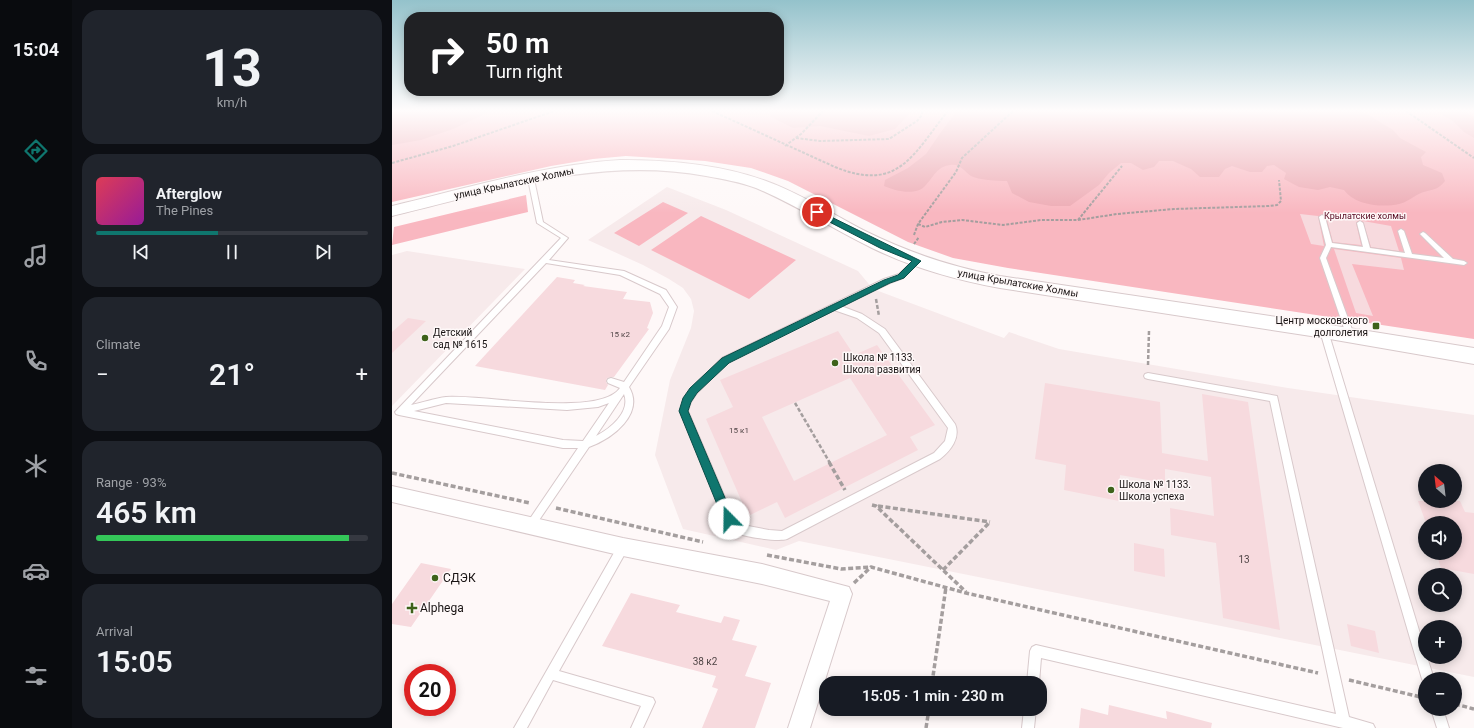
<!DOCTYPE html>
<html lang="en">
<head>
<meta charset="utf-8">
<style>
  body { margin:0; font-family:Roboto,sans-serif; background:#20242c; color:#f1f3f6; height:100vh; display:flex; flex-direction:column; font-size:15px; white-space:nowrap }
  * { box-sizing:border-box; margin:0 }
  p { font-size:13px; color:#9ea1a6 }
  .icon { flex:none; width:22px; height:22px; fill:none; stroke:currentColor; stroke-width:2; stroke-linecap:round; stroke-linejoin:round }
  .map { position:relative; flex:1; overflow:hidden }
  .panel { display:flex; flex-direction:column; gap:10px; padding:10px; background:#0d0f14; width:320px }
  .panel>* { flex:none }
  .banner { position:absolute; left:12px; top:12px; width:380px; height:84px; border-radius:16px; box-shadow:0 2px 10px #0003; background:#202124; color:#fff; overflow:hidden }
  .needle { width:26px; rotate:332deg }
  .fabs { position:absolute; left:1026px; top:464px; display:grid; gap:8px }
  .fabs a { display:grid; place-items:center; width:44px; height:44px; border-radius:50%; background:#171b24; box-shadow:0 2px 10px #0003; font-size:20px }
  .speed { position:absolute; left:12px; top:664px; display:flex; gap:8px; font-size:20px; font-weight:700; text-align:center }
  .speed>* { display:grid; place-content:center; width:52px; height:52px; border-radius:50%; background:#171b24; box-shadow:0 2px 10px #0003; line-height:1 }
  .speed .limit { border:6px solid #d22; background:#fff; color:#111 }
  .pin { position:absolute; display:grid; place-items:center; width:34px; height:34px; color:#fff; margin:-17px; border:2px solid #fff; border-radius:50%; box-shadow:0 1px 4px #0007 }
  .me { position:absolute; width:44px; margin:-22px; rotate:338deg; stroke-linejoin:round; filter:drop-shadow(0 0 3px #0008) }
  .turn { display:flex; align-items:center; gap:14px; height:84px; padding:0 16px; font-size:18px }
  .turn .icon { width:52px; height:52px; stroke-width:2.5 }
  .turn b { display:block; font-size:28px; line-height:34px }
  .big { font-size:30px; font-weight:600; line-height:1.1 }
  .panel .widget { flex:1; display:flex; flex-direction:column; justify-content:center; gap:6px; min-width:0; padding:0 14px; border-radius:16px; background:#20242c }
  .panel .dial { align-items:center; gap:0 }
  .dial b { font-size:52px; line-height:1 }
  .song { display:flex; align-items:center; gap:12px }
  .cover { width:48px; height:48px; border-radius:6px; background:linear-gradient(135deg,hsl(350 70% 55%),hsl(300 70% 35%)) }
  .played { height:4px; border-radius:2px; background:linear-gradient(90deg,#0f766e 45%,#363941 45%) }
  .keys { display:flex; justify-content:space-around; direction:ltr }
  .heat { display:flex; justify-content:space-between; align-items:center; font-size:22px; direction:ltr }
  .charge { height:6px; border-radius:3px; background:linear-gradient(90deg,#34c759 93%,#363941 0) }
  .trip { position:absolute; left:427px; top:676px; width:228px; height:40px; border-radius:16px; background:#171b24; box-shadow:0 2px 10px #0003; font-weight:600; line-height:40px; text-align:center }
  main { display:flex; flex:1; min-height:0 }
  .tab-bar { display:flex; flex-direction:column; width:72px; justify-content:space-around; align-items:center; background:#090b0e; color:#9ea1a6 }
  .tab-bar .icon { width:28px; height:28px }
  .tab-bar .active { color:#0f766e }
  .tab-bar b { font-size:18px; color:#f1f3f6 }
  .map>svg:first-child { display:block }
  .built { fill:#f7eaeb; fill-rule:evenodd }
  .green { fill:#f9b7c0 }
  .forest { fill:#edaab3 }
  .building { fill:#f7dade; fill-rule:evenodd }
  .lines { fill:none; stroke-linecap:round; stroke-linejoin:round }
  .lane-casing { stroke:#d8c9cb; stroke-width:2 }
  .street-casing { stroke:#d8c9cb; stroke-width:2 }
  .secondary-casing { stroke:#d8c9cb; stroke-width:2 }
  .path-far2 { stroke:#a49e9e; stroke-width:2; stroke-dasharray:3 1.5; stroke-linecap:butt }
  .path-far1 { stroke:#a49e9e; stroke-width:2.5; stroke-dasharray:4 2; stroke-linecap:butt }
  .path { stroke:#a49e9e; stroke-width:3.5; stroke-dasharray:5 2.5; stroke-linecap:butt }
  .lane { fill:#fff; fill-rule:evenodd }
  .street { fill:#fff; fill-rule:evenodd }
  .secondary { fill:#fff; fill-rule:evenodd }
  .route { fill:#0f766e; stroke:#0a4d48 }
  .poi-dot { fill:#3e621a; stroke:#fef8f8; stroke-width:1.5 }
  .labels { text-anchor:middle; dominant-baseline:central; stroke-width:3; stroke-linejoin:round; paint-order:stroke }
  .number-label { font-size:8px; fill:#504546 }
  .far-park-label { font-size:9px; fill:#580921; stroke:#fef8f8 }
  .street-label { font-size:10px; fill:#181313; stroke:#fef8f8 }
  .poi-label { font-size:10px; fill:#181313; stroke:#fef8f8; text-anchor:start }
  .near-number-label { font-size:10px; fill:#504546 }
  .near-poi-label { font-size:12px; fill:#181313; stroke:#fef8f8; text-anchor:start }
</style>
</head>
<body>
<main>
<nav class="tab-bar">
<b>15:04</b>
<svg class="icon active" aria-label="directions" viewBox="0 0 24 24"><path d="M12 3l9 9-9 9-9-9zM9 14v-3h6M13 9l2 2-2 2"/></svg>
<svg class="icon" aria-label="music" viewBox="0 0 24 24"><path d="M9 18V5l10-2v13"/><circle cx="6" cy="18" r="3"/><circle cx="16" cy="16" r="3"/></svg>
<svg class="icon" aria-label="phone" viewBox="0 0 24 24"><path d="M5 4h4l2 5-3 2q2 4 5 5l2-3 5 2v4C11 20 4 13 5 4z"/></svg>
<svg class="icon" aria-label="climate" viewBox="0 0 24 24"><path d="M12 3v18M4 7l16 10M4 17L20 7"/></svg>
<svg class="icon" aria-label="car" viewBox="0 0 24 24"><path d="M5 17H2v-5l4-1 3-4h7l3 4 3 1v5h-3M9 17h6M6 11h13"/><circle cx="7" cy="17" r="2"/><circle cx="17" cy="17" r="2"/></svg>
<svg class="icon" aria-label="filters" viewBox="0 0 24 24"><path d="M4 7h16M4 17h16"/><circle cx="9" cy="7" r="2"/><circle cx="15" cy="17" r="2"/></svg>
</nav>
<section class="panel">
<div class="widget dial"><b>13</b><p>km/h</p></div>
<div class="widget">
<div class="song"><i class="cover"></i><div><b>Afterglow</b><p>The Pines</p></div></div>
<div class="played"></div>
<div class="keys"><svg class="icon" aria-label="previous" viewBox="0 0 24 24"><path d="M18 5L8 12l10 7zM5 5v14"/></svg><svg class="icon" aria-label="pause" viewBox="0 0 24 24"><path d="M8 5v14M16 5v14"/></svg><svg class="icon" aria-label="next" viewBox="0 0 24 24"><path d="M6 5l10 7-10 7zM19 5v14"/></svg></div>
</div>
<div class="widget"><p>Climate</p>
<div class="heat"><a>−</a><b class="big">21°</b><a>+</a></div>
</div>
<div class="widget"><p>Range · 93%</p><b class="big">465 km</b><div class="charge"></div></div>
<div class="widget"><p>Arrival</p><b class="big">15:05</b></div>
</section>
<div class="map">
<svg width="1082" height="728" viewBox="0 0 1082 728">
  <rect width="100%" height="100%" fill="#fef8f8"/>
  <path class="built" d="M275,187L334,210L466,271L481,289L612,338L617,332L667,349L896,388L1082,415V677L407,541L384,550L291,529L263,455L278,380L299,328L302,311L299,299L291,288L277,279L251,265L196,240ZM1033,471H1063V501H1033ZM1033,523H1063V553H1033ZM1033,575H1063V605H1033ZM1033,627H1063V657H1033Z
    M15,251L133,269L0,406V255Z"/>
  <path class="green" d="M0,111H1082V339L616,268L561,258L516,242L396,181L359,168L313,161L234,156L201,159L159,166L0,202Z
    M134,195L136,212L0,245L2,227Z
    M271,202L296,213L247,246L222,233Z
    M309,216L404,260L357,299L259,250Z"/>
  <path class="forest" d="M0,111H99L61,129L29,140L0,145Z
    M377,111H520L503,129L477,136L428,126L401,128L379,117Z
    M565,111H968L975,114L1001,130L1008,138L1034,152L1029,157L1031,165L1050,173L1053,181C1045,191 1040,189 1029,193C1022,196 1014,203 1007,204C990,208 962,205 952,190L938,187L926,190L907,187L892,179L894,173L882,165L875,166L870,172H858L840,166L833,169L827,177H808L799,169L781,161H767L762,167L751,170L739,163H729L717,173L707,185L678,206H659L637,202L620,193L615,181C606,181 586,180 579,176C572,171 568,163 558,165C544,167 542,177 533,186C524,196 503,191 492,186L493,180L516,168L534,154L549,132Z
    M1044,111H1076L1075,113L1082,117V138L1072,132L1061,121Z"/>
  <path class="building" d="M908,214L926,216L932,246L919,244Z
    M934,216L966,220L964,223L969,245L941,242Z
    M971,221L999,226L1007,251L979,247Z
    M942,249L1009,258L1012,270L960,264L981,316L964,313Z
    M165,277L183,280L181,283L193,285L191,286L235,292L231,299L258,302L261,313L255,328L257,329L222,377L215,378L214,382L216,385L213,390L83,366Z
    M16,318L34,321L0,353V332Z
    M446,331L462,355L485,345L543,425L518,437L526,450L393,518L385,502L356,516L314,419L341,407L328,380ZM458,378L495,435L402,481L370,417Z
    M653,383L768,402L770,453L816,461L810,394L856,402L888,630L831,618L824,543L779,535L778,508L822,516L819,477L773,469V483L728,475L727,501L672,490L674,465L643,459Z
    M1026,501H1068L1073,512L1082,513V574L1049,568L1044,553H1063V523H1034Z
    M742,543L772,549L773,577L742,571Z
    M29,563L59,569L19,627L0,624V604Z
    M239,593L288,605L284,612L329,623L332,616L348,620L340,640L365,646L353,676L379,683L363,728H310L326,689L320,687L324,676L210,646Z
    M955,624L983,631L987,653L959,646Z
    M717,705L775,719L774,711L820,723L819,728H687L689,708L716,715Z"/>
  <g class="lines">
    <g class="lane-casing">
      <path id="lane" d="M139,177L142,179L151,222L176,238L157,260L232,271L274,290L285,307L277,329L237,387C253,414 220,439 197,447L141,529L138,531L135,529L133,526L135,523L186,448H171L7,415L4,414L3,412L169,238L145,223L136,179ZM154,263L228,275L268,294L277,307L270,326L232,382L219,378L216,379L215,381L216,383L228,388C207,418 90,394 54,397C43,398 30,403 19,405ZM232,394C239,412 218,429 204,436ZM54,403L175,410L206,407L217,403L191,441L171,440L22,411Z
        M930,215L933,217L940,243L971,247L965,223L968,221L971,223L978,248L1013,253L1006,231L1009,229L1012,231L1020,254L1052,258L1028,234L1031,232L1033,233L1061,259L1072,261L1075,263L1072,265L939,247L934,258L962,335L958,338L955,337L928,258L934,245L927,217Z
        M523,259H527L528,261L511,278L498,283L449,306L470,314L493,329L563,424C569,438 558,451 548,459L395,539C387,542 353,537 345,533C341,530 337,526 334,522L288,411L291,401L299,389L330,358L492,279L507,274ZM442,310L465,318L487,333L556,428L553,441L542,453L390,531L377,530L351,525L341,516L296,411L299,402L305,393L336,362Z
        M932,328L936,331L1033,650V657H1035L1042,679H1033V684L1030,679L928,331Z
        M756,373L885,396L957,717L981,724L983,728H951L649,658L647,683H635L638,651L640,647L644,645L944,714L878,401L756,379L753,378L752,376L753,374Z
        M231,542L235,544L236,547L235,550L167,671L261,698L263,702L251,728H239L249,706L161,680L135,728H122L227,544Z
        M632,709H644L642,728H630Z
        M1039,709H1051L1057,728H1045Z"/>
    </g>
    <g class="street-casing">
      <path id="street" d="M0,486L231,538L370,564L457,587L460,594L418,728H396L438,601L370,584L231,556L0,502Z"/>
    </g>
    <g class="secondary-casing">
      <path id="secondary" d="M228,160C276,160 328,164 374,181C407,193 439,213 471,230C515,252 559,267 608,276L932,324L1082,348V364L932,338L608,288C564,280 521,268 480,248C441,229 404,205 364,188C348,182 331,179 314,176C207,156 103,191 0,216V206C75,188 150,165 228,160Z"/>
    </g>
    <path class="path-far2" d="M320,111L443,167C507,193 521,154 556,111
      M1014,111L1082,158
      M404,138L428,141L497,139L525,121L530,115V111
      M393,146L409,134L431,111
      M0,163L61,146L162,111
      M686,220L730,166
      M526,224L533,227L550,222L570,220L611,225L649,220H686L725,214L782,209L877,206L885,205L889,201L887,180
      M522,235L526,224L564,172L570,158L621,111
      M522,244L527,237"/>
    <path class="path-far1" d="M484,299L487,316
      M756,365L757,331
      M403,403L438,463"/>
    <path class="path" d="M437,462L453,490
      M0,473L138,503
      M480,505L484,506L574,592
      M486,506L598,522
      M164,508L311,542
      M375,555L449,569L479,567
      M551,570L598,522
      M462,583L479,567L574,593L926,673
      M957,680L1033,698
      M540,683L554,587
      M1063,704L1082,709
      M534,728L537,709"/>
    <use href="#lane" class="lane"/>
    <use href="#street" class="street"/>
    <use href="#secondary" class="secondary"/>
  </g>
  <linearGradient id="sky" x2="0" y2="1"><stop stop-color="#94c2cb"/><stop offset="0.52" stop-color="#fffcfc"/><stop offset="1" stop-color="#fffcfc" stop-opacity="0"/></linearGradient>
  <rect width="1082" height="213" fill="url(#sky)"/>
  <path class="route" d="M425,210L529,261L512,278L498,283L337,363L305,393L299,402L296,411L342,519L341,523L337,525L333,523L331,519L287,411L291,398L298,388L330,358L492,280L506,275L520,261L488,248L422,214L421,212Z"/>
  <g class="poi-dot">
    <rect x="980" y="322" width="8" height="8" rx="2"/>
    <circle cx="33" cy="338" r="4"/>
    <circle cx="443" cy="363" r="4"/>
    <circle cx="719" cy="490" r="4"/>
    <circle cx="43" cy="578" r="4"/>
    <path d="M18 602h4v4h4v4h-4v4h-4v-4h-4v-4h4z"/>
  </g>
  <g class="labels">
    <g class="number-label">
      <text x="228" y="334">15 к2</text>
      <text x="347" y="430">15 к1</text>
    </g>
    <g class="far-park-label">
      <text x="973" y="216">Крылатские холмы</text>
    </g>
    <g class="street-label">
      <text transform="translate(122 183) rotate(-12)">улица Крылатские Холмы</text>
      <text transform="translate(626 283) rotate(10)">улица Крылатские Холмы</text>
    </g>
    <g class="poi-label">
      <text x="976" y="320" text-anchor="end">Центр московского<tspan x="976" dy="12">долголетия</tspan></text>
      <text x="41" y="332">Детский<tspan x="41" dy="12">сад № 1615</tspan></text>
      <text x="451" y="357">Школа № 1133.<tspan x="451" dy="12">Школа развития</tspan></text>
      <text x="727" y="484">Школа № 1133.<tspan x="727" dy="12">Школа успеха</tspan></text>
    </g>
    <g class="near-number-label">
      <text x="852" y="559">13</text>
      <text x="313" y="661">38 к2</text>
    </g>
    <g class="near-poi-label">
      <text x="51" y="578">СДЭК</text>
      <text x="28" y="608">Alphega</text>
    </g>
  </g>
</svg>
<div class="fabs">
<a><svg class="needle" viewBox="-14 -14 28 28"><path d="M0-13l5 13h-10z" fill="#e53935"/><path d="M0 13l5-13h-10z" fill="#9ea1a6"/></svg></a>
<a><svg class="icon" aria-label="sound" viewBox="0 0 24 24"><path d="M4 9h4l5-4v14l-5-4H4zM17 9q2 3 0 6"/></svg></a>
<a><svg class="icon" aria-label="search" viewBox="0 0 24 24"><circle cx="10" cy="10" r="6"/><path d="M15 15l6 6"/></svg></a>
<a>+</a>
<a>−</a>
</div>
<div class="speed"><div class="limit">20</div></div>
<div class="pin" style="left:425px;top:212px;background:#d93025"><svg class="icon" aria-label="arrive" viewBox="0 0 24 24"><path d="M6 21V4h12l-3 4 3 4H6"/></svg></div>
<svg class="me" style="left:337px;top:519px" viewBox="-20 -20 40 40"><circle r="19" fill="#fff"/><path d="M0-13L10 11 0 6-10 11z" fill="#0f766e"/></svg>
<div class="trip">15:05 · 1 min · 230 m</div>
<div class="banner">
<div class="turn"><svg class="icon" aria-label="right" viewBox="0 0 24 24"><path d="M7 20v-9h11M14 6l5 5-5 5"/></svg><div><b>50 m</b>Turn right</div></div>
</div>
</div>
</main>
</body>
</html>
